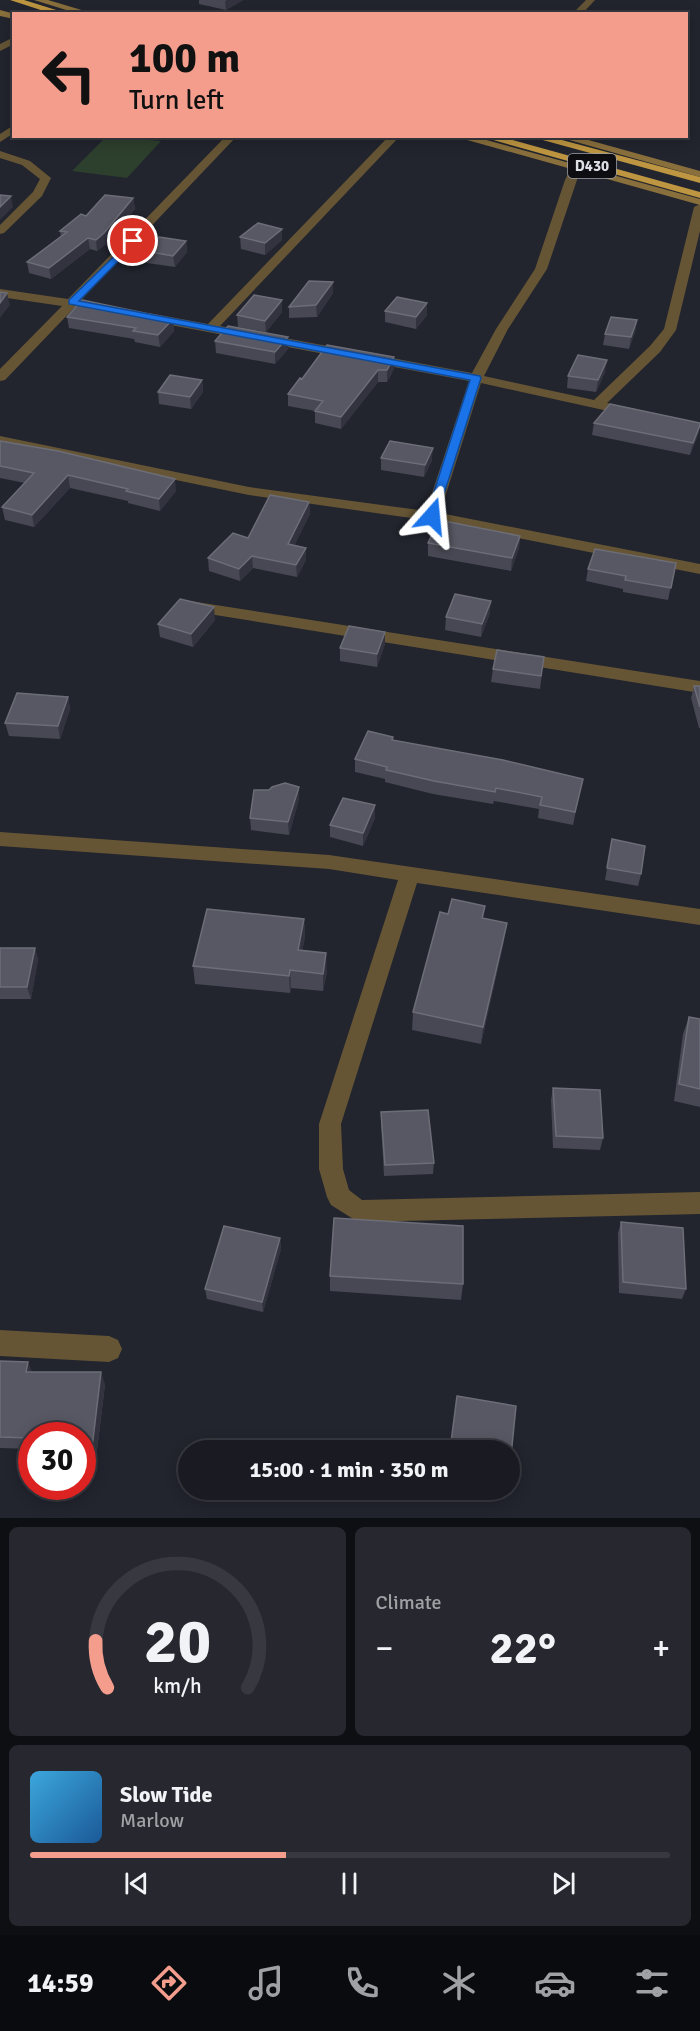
<!DOCTYPE html>
<html lang="en">
<head>
<meta charset="utf-8">
<style>
  body { margin:0; font-family:Signika,sans-serif; background:#27282f; color:#f1f3f6; height:100vh; display:flex; flex-direction:column; font-size:22px; white-space:nowrap }
  * { box-sizing:border-box; margin:0 }
  p { font-size:20px; color:#9fa1a5 }
  .icon { flex:none; width:33px; height:33px; fill:none; stroke:currentColor; stroke-width:2; stroke-linecap:round; stroke-linejoin:round }
  .map { position:relative; height:1518px; overflow:hidden }
  .panel { display:flex; flex-direction:column; gap:9px; padding:9px; background:#0e0f13; flex:1 }
  .panel>* { flex:none }
  .banner { position:absolute; left:12px; top:12px; width:676px; height:126px; border-radius:0px; box-shadow:0 3px 15px #0003,0 0 0 2px #383940; background:#f49d8d; color:#111; overflow:hidden }
  .speed { position:absolute; left:18px; top:1422px; display:flex; gap:12px; font-size:30px; font-weight:700; text-align:center }
  .speed>* { display:grid; place-content:center; width:78px; height:78px; border-radius:50%; background:#1a1b22; box-shadow:0 3px 15px #0003,0 0 0 2px #383940; line-height:1 }
  .speed .limit { border:9px solid #d22; background:#fff; color:#111 }
  .pin { position:absolute; display:grid; place-items:center; width:51px; height:51px; color:#fff; margin:-26px; border:3px solid #fff; border-radius:50%; box-shadow:0 2px 6px #0007 }
  .me { position:absolute; width:66px; margin:-33px; rotate:18deg; stroke-linejoin:round; filter:drop-shadow(0 0 4px #0008) }
  .turn { display:flex; align-items:center; gap:21px; height:126px; padding:0 18px; font-size:27px }
  .turn .icon { width:78px; height:78px; stroke-width:2.5 }
  .turn b { display:block; font-size:42px; line-height:51px }
  .big { font-size:45px; font-weight:700; line-height:1.1 }
  .panel .widget { flex:1; display:flex; flex-direction:column; justify-content:center; gap:9px; min-width:0; padding:0 21px; border-radius:9px; background:#27282f }
  .panel .dial { align-items:center; gap:0 }
  .dial svg { height:156px; overflow:visible; fill:none; stroke:#383940; stroke-width:7; stroke-linecap:round; text-anchor:middle }
  .dial text { fill:#f1f3f6; stroke:none }
  .song { display:flex; align-items:center; gap:18px }
  .cover { width:72px; height:72px; border-radius:9px; background:linear-gradient(135deg,hsl(200 70% 55%),hsl(210 70% 35%)) }
  .played { height:6px; border-radius:3px; background:linear-gradient(90deg,#f49d8d 40%,#383940 40%) }
  .keys { display:flex; justify-content:space-around; direction:ltr }
  .heat { display:flex; justify-content:space-between; align-items:center; font-size:33px; direction:ltr }
  .panel .tiles { flex:1; display:grid; gap:9px; grid-template-columns:1fr 1fr }
  .widget:last-child { grid-column:span 2 }
  .trip { position:absolute; left:178px; top:1440px; width:342px; height:60px; border-radius:30px; background:#1a1b22; box-shadow:0 3px 15px #0003,0 0 0 2px #383940; font-weight:700; line-height:60px; text-align:center }
  .tabs { display:flex; height:96px; justify-content:space-around; align-items:center; background:#0a0b0e; color:#9fa1a5 }
  .tabs .icon { width:42px; height:42px }
  .tabs .current { color:#f49d8d }
  .tabs b { font-size:27px; color:#f1f3f6 }
  .map>svg:first-child { display:block }
  .green { fill:#2d3f2d }
  .lines { fill:none; stroke-linecap:round; stroke-linejoin:round }
  .street { fill:#655535; fill-rule:evenodd }
  .secondary { fill:#896f3c; fill-rule:evenodd }
  .highway { fill:#be9641; fill-rule:evenodd }
  .wall { fill:#474853 }
  .shaded-wall { fill:#32333e }
  .building { fill:#575863; stroke:#6c6d77; stroke-width:1.5 }
  .route { fill:#1a73e8; stroke:#114b97; stroke-width:1.5 }
  .labels { text-anchor:middle; dominant-baseline:central; stroke-width:6; stroke-linejoin:round; paint-order:stroke }
  .shield { fill:#0d0d12; stroke:#9f9fa6; stroke-width:1.5 }
  .shield-label { font-size:15px; font-weight:bold; fill:#dddee5 }
</style>
</head>
<body>
<div class="map">
<svg width="700" height="1518" viewBox="0 0 700 1518">
  <rect width="100%" height="100%" fill="#22242e"/>
  <path class="green" d="M106,137L161,141L127,178L72,171Z"/>
  <g class="lines">
    <path class="street" d="M586,0H595L582,14H572Z
      M14,37V44L0,51V44Z
      M14,125V133L0,142V134Z
      M226,136H237L80,301L105,305L107,308L105,311L74,308L5,380L0,381V369L62,306L0,297V289L68,299Z
      M389,136H400L220,326L472,373L496,329L535,269L565,180L572,166L576,165L581,168L547,269L508,329L484,376L594,400L650,346L664,329L694,207L700,204V231L676,330L660,352L607,403L636,409L638,412L636,415L631,416L481,383L440,513L700,564V574L432,521L249,495L0,444V436L249,487L426,511L469,381L149,321L143,317L149,313L208,324Z
      M0,151L30,161L51,178L42,196L4,233L0,234V225L33,192L40,179L22,165L0,158Z
      M190,601L700,681V693L184,610L182,606L184,602Z
      M0,832L329,855L700,909V925L417,883L341,1124L343,1169L349,1190L362,1200L700,1192V1214L358,1222L331,1205L327,1197L319,1169V1124L398,880L329,869L0,846Z
      M0,1330L109,1336L118,1340L122,1349L118,1358L109,1362L0,1356Z"/>
    <path class="secondary" d="M34,0H48L95,14H79Z
      M0,10L15,14L14,19L0,16Z
      M453,136H472L700,199V205Z
      M555,136H574L700,171V177Z"/>
    <path class="highway" d="M10,0H24L69,14H53Z
      M479,136H498L700,192V198Z
      M528,136H547L700,177V183Z"/>
  </g>
  <path class="wall" d="M199,0H243L226,10L199,4Z
    M133,198L135,209L106,244L97,251L90,249L51,279L29,273L27,262L61,237L60,231L86,216Z
    M282,229V240L265,255L241,249L240,237Z
    M186,241L187,252L175,267L147,263L145,251Z
    M333,282V293L317,317L289,318V307Z
    M282,300V312L266,332L238,327L237,315Z
    M385,311L427,315L416,329L385,322Z
    M67,317L173,319L174,331L160,347L135,342L134,339L69,328Z
    M637,320L635,332L629,349L603,345L605,334Z
    M288,337V349L275,364L216,353L215,341Z
    M327,345L394,369L387,382H378L341,429L315,423V411L288,406V394L302,379Z
    M605,372L596,392L567,388L568,376Z
    M202,380L203,392L191,409L159,404L158,392Z
    M594,423H700V426L698,435L690,455L592,435Z
    M0,441L176,491L160,511L128,503V501L70,488L34,527L5,520L2,507L25,483L0,478Z
    M381,458L432,460L424,477L381,470Z
    M309,502L310,514L294,545L306,548V560L297,577L253,568L240,581L209,571L208,558L248,538Z
    M520,536L519,548L511,571L428,556V543Z
    M676,563L668,600L623,592V589L586,581L588,569Z
    M490,613L481,637L445,630L446,617Z
    M215,620L193,647L160,637L158,624Z
    M385,632V644L377,667L340,661V648Z
    M544,657L540,689L491,682L493,669Z
    M694,686H700V728H699L691,698Z
    M68,697L70,709L60,739L9,736L5,723Z
    M393,740L580,791L573,825L538,818L539,809L494,801L493,804L433,794L385,782V779L355,772V759Z
    M299,799L289,835L251,830L250,818Z
    M375,818L363,846L330,837V825Z
    M612,839L641,874L638,886L605,880Z
    M485,906L483,919L504,941L481,1044L412,1030L413,1012Z
    M304,919L305,937L302,951L327,971L323,991L291,988L290,993L195,984L193,966Z
    M0,948H35L38,960L31,999H0Z
    M689,1017L700,1019V1107L674,1101L683,1034Z
    M553,1088L603,1138L600,1150L553,1148L551,1100Z
    M381,1112L434,1163L433,1174L384,1176L381,1124Z
    M621,1222L686,1289L682,1299L619,1293L618,1233Z
    M280,1238L281,1249L263,1312L207,1299L205,1289Z
    M330,1276L463,1284L461,1300L330,1291Z
    M0,1361L32,1372L105,1384L96,1459H82V1436H32V1449L0,1448Z"/>
  <path class="shaded-wall" d="M227,0H243L226,10L225,1Z
    M11,196L13,207L0,220V207Z
    M133,198L135,209L106,244L97,251L96,240Z
    M282,229V240L265,255V243Z
    M88,238L90,249L51,279L49,268Z
    M186,241L187,252L175,267L173,256Z
    M333,282V293L317,317L316,305Z
    M7,293L10,305L0,318V303Z
    M282,300V312L266,332L265,321Z
    M427,303V315L416,329V317Z
    M173,319L174,331L160,347L158,335Z
    M637,320L635,332L629,349L631,337Z
    M288,337V349L275,364V352Z
    M394,357V369L387,382V370Z
    M607,360L605,372L596,392L598,380Z
    M378,370V382L341,429V417Z
    M202,380L203,392L191,409L190,397Z
    M700,425L698,435L690,455L693,443Z
    M433,448L432,460L424,477L425,465Z
    M68,475L70,488L34,527L32,515Z
    M175,479L176,491L160,511L159,499Z
    M309,502L310,514L289,557L288,544Z
    M520,536L519,548L511,571L512,558Z
    M306,548V560L297,577L296,565Z
    M252,556L253,568L240,581L239,569Z
    M491,601L490,613L481,637L482,624Z
    M214,607L215,620L193,647L191,634Z
    M385,632V644L377,667V654Z
    M68,697L70,709L60,739L58,726Z
    M299,787V799L289,835L288,822Z
    M375,805V818L363,846V833Z
    M304,919L305,937L299,968L298,950Z
    M507,923L504,941L481,1044L483,1027Z
    M35,948L38,960L31,999L27,987Z
    M326,953L327,971L323,991V974Z
    M290,970L291,988L290,993L289,976Z
    M280,1238L281,1249L263,1312L262,1302Z
    M28,1362L33,1374L26,1372Z
    M101,1372L105,1384L96,1459L92,1448Z"/>
  <path class="building" d="M0,195L11,196L0,207Z
    M105,195L133,198L104,233L96,240L88,238L49,268L27,262L67,232L60,231L81,214L86,216Z
    M258,223L282,229L265,243L240,237Z
    M159,237L186,241L173,256L145,251Z
    M309,281L333,282L316,305L289,307Z
    M0,292L7,293L0,303Z
    M254,295L282,300L265,321L237,315Z
    M397,297L427,303L416,317L385,311Z
    M82,300L173,319L158,335L133,331L136,328L67,317Z
    M611,317L637,320L631,337L605,334Z
    M228,326L288,337L275,352L215,341Z
    M327,345L394,357L387,370H378L341,417L315,411L323,401L288,394L300,378L302,379Z
    M578,355L607,360L598,380L568,376Z
    M170,375L202,380L190,397L158,392Z
    M610,404L700,423V425L693,443L594,423Z
    M0,441L58,451L175,479L159,499L126,491L128,489L68,475L32,515L2,507L34,473L0,466Z
    M390,441L433,448L425,465L381,458Z
    M270,495L309,502L288,544L306,548L296,565L252,556L239,569L208,558L233,533L248,538Z
    M439,520L520,536L512,558L428,543Z
    M595,549L676,563L671,588L625,580L626,576L588,569Z
    M455,594L491,601L482,624L446,617Z
    M180,599L214,607L191,634L158,624Z
    M349,626L385,632L377,654L340,648Z
    M497,650L544,657L541,676L493,669Z
    M694,686H700V707Z
    M17,693L68,697L58,726L5,723Z
    M368,731L393,737L392,740L503,760L583,779L575,812L540,805L542,797L496,788L495,792L434,781L386,770L387,767L355,759Z
    M285,783L299,787L288,822L250,818L254,790H269L272,787Z
    M343,798L375,805L363,833L330,825Z
    M612,839L645,846L641,874L607,868Z
    M452,899L485,906L482,918L507,923L483,1027L413,1012L440,912L448,914Z
    M207,909L304,919L298,950L326,953L323,974L290,970L289,976L193,966Z
    M0,948H35L27,987H0Z
    M689,1017L700,1019V1089L679,1084Z
    M553,1088L600,1090L603,1138L556,1136Z
    M428,1110L434,1163L385,1165L381,1112Z
    M334,1218L463,1226V1284L330,1276Z
    M621,1222L683,1228L686,1289L623,1282Z
    M224,1226L280,1238L262,1302L205,1289Z
    M0,1361L28,1362L26,1372H101L92,1448H82V1436H32V1438L0,1437Z
    M457,1396L516,1406L510,1466V1450H450Z"/>
  <path class="route" d="M133,238L136,239V243L79,301L480,376L481,378L436,519H428L426,516L470,380L69,304V300Z"/>
  <g class="labels">
    <rect class="shield" x="568" y="154" width="48" height="24" rx="4.5"/>
    <g class="shield-label">
      <text x="592" y="166">D430</text>
    </g>
  </g>
</svg>
<div class="speed"><div class="limit">30</div></div>
<div class="pin" style="left:133px;top:241px;background:#d93025"><svg class="icon" aria-label="arrive" viewBox="0 0 24 24"><path d="M6 21V4h12l-3 4 3 4H6"/></svg></div>
<svg class="me" style="left:432px;top:516px" viewBox="-20 -20 40 40"><path d="M0-17L14 15 0 8-14 15z" fill="#1a73e8" stroke="#fff" stroke-width="4"/></svg>
<div class="trip">15:00 · 1 min · 350 m</div>
<div class="banner">
<div class="turn"><svg class="icon" aria-label="left" viewBox="0 0 24 24"><path d="M17 20v-9H6M10 6l-5 5 5 5"/></svg><div><b>100 m</b>Turn left</div></div>
</div>
</div>
<section class="panel">
<div class="tiles">
<div class="widget dial"><svg viewBox="0 0 100 80">
<path d="M14 69A42 42 0 1 1 86 69"/>
<path d="M14 69A42 42 0 0 1 8 45" stroke="#f49d8d"/>
<text x="50" y="56" font-size="32" font-weight="700">20</text>
<text x="50" y="72" font-size="11">km/h</text>
</svg></div>
<div class="widget"><p>Climate</p>
<div class="heat"><a>−</a><b class="big">22°</b><a>+</a></div>
</div>
<div class="widget">
<div class="song"><i class="cover"></i><div><b>Slow Tide</b><p>Marlow</p></div></div>
<div class="played"></div>
<div class="keys"><svg class="icon" aria-label="previous" viewBox="0 0 24 24"><path d="M18 5L8 12l10 7zM5 5v14"/></svg><svg class="icon" aria-label="pause" viewBox="0 0 24 24"><path d="M8 5v14M16 5v14"/></svg><svg class="icon" aria-label="next" viewBox="0 0 24 24"><path d="M6 5l10 7-10 7zM19 5v14"/></svg></div>
</div>
</div>
</section>
<nav class="tabs">
<b>14:59</b>
<svg class="icon current" aria-label="directions" viewBox="0 0 24 24"><path d="M12 3l9 9-9 9-9-9zM9 14v-3h6M13 9l2 2-2 2"/></svg>
<svg class="icon" aria-label="music" viewBox="0 0 24 24"><path d="M9 18V5l10-2v13"/><circle cx="6" cy="18" r="3"/><circle cx="16" cy="16" r="3"/></svg>
<svg class="icon" aria-label="phone" viewBox="0 0 24 24"><path d="M5 4h4l2 5-3 2q2 4 5 5l2-3 5 2v4C11 20 4 13 5 4z"/></svg>
<svg class="icon" aria-label="climate" viewBox="0 0 24 24"><path d="M12 3v18M4 7l16 10M4 17L20 7"/></svg>
<svg class="icon" aria-label="car" viewBox="0 0 24 24"><path d="M5 17H2v-5l4-1 3-4h7l3 4 3 1v5h-3M9 17h6M6 11h13"/><circle cx="7" cy="17" r="2"/><circle cx="17" cy="17" r="2"/></svg>
<svg class="icon" aria-label="filters" viewBox="0 0 24 24"><path d="M4 7h16M4 17h16"/><circle cx="9" cy="7" r="2"/><circle cx="15" cy="17" r="2"/></svg>
</nav>
</body>
</html>
